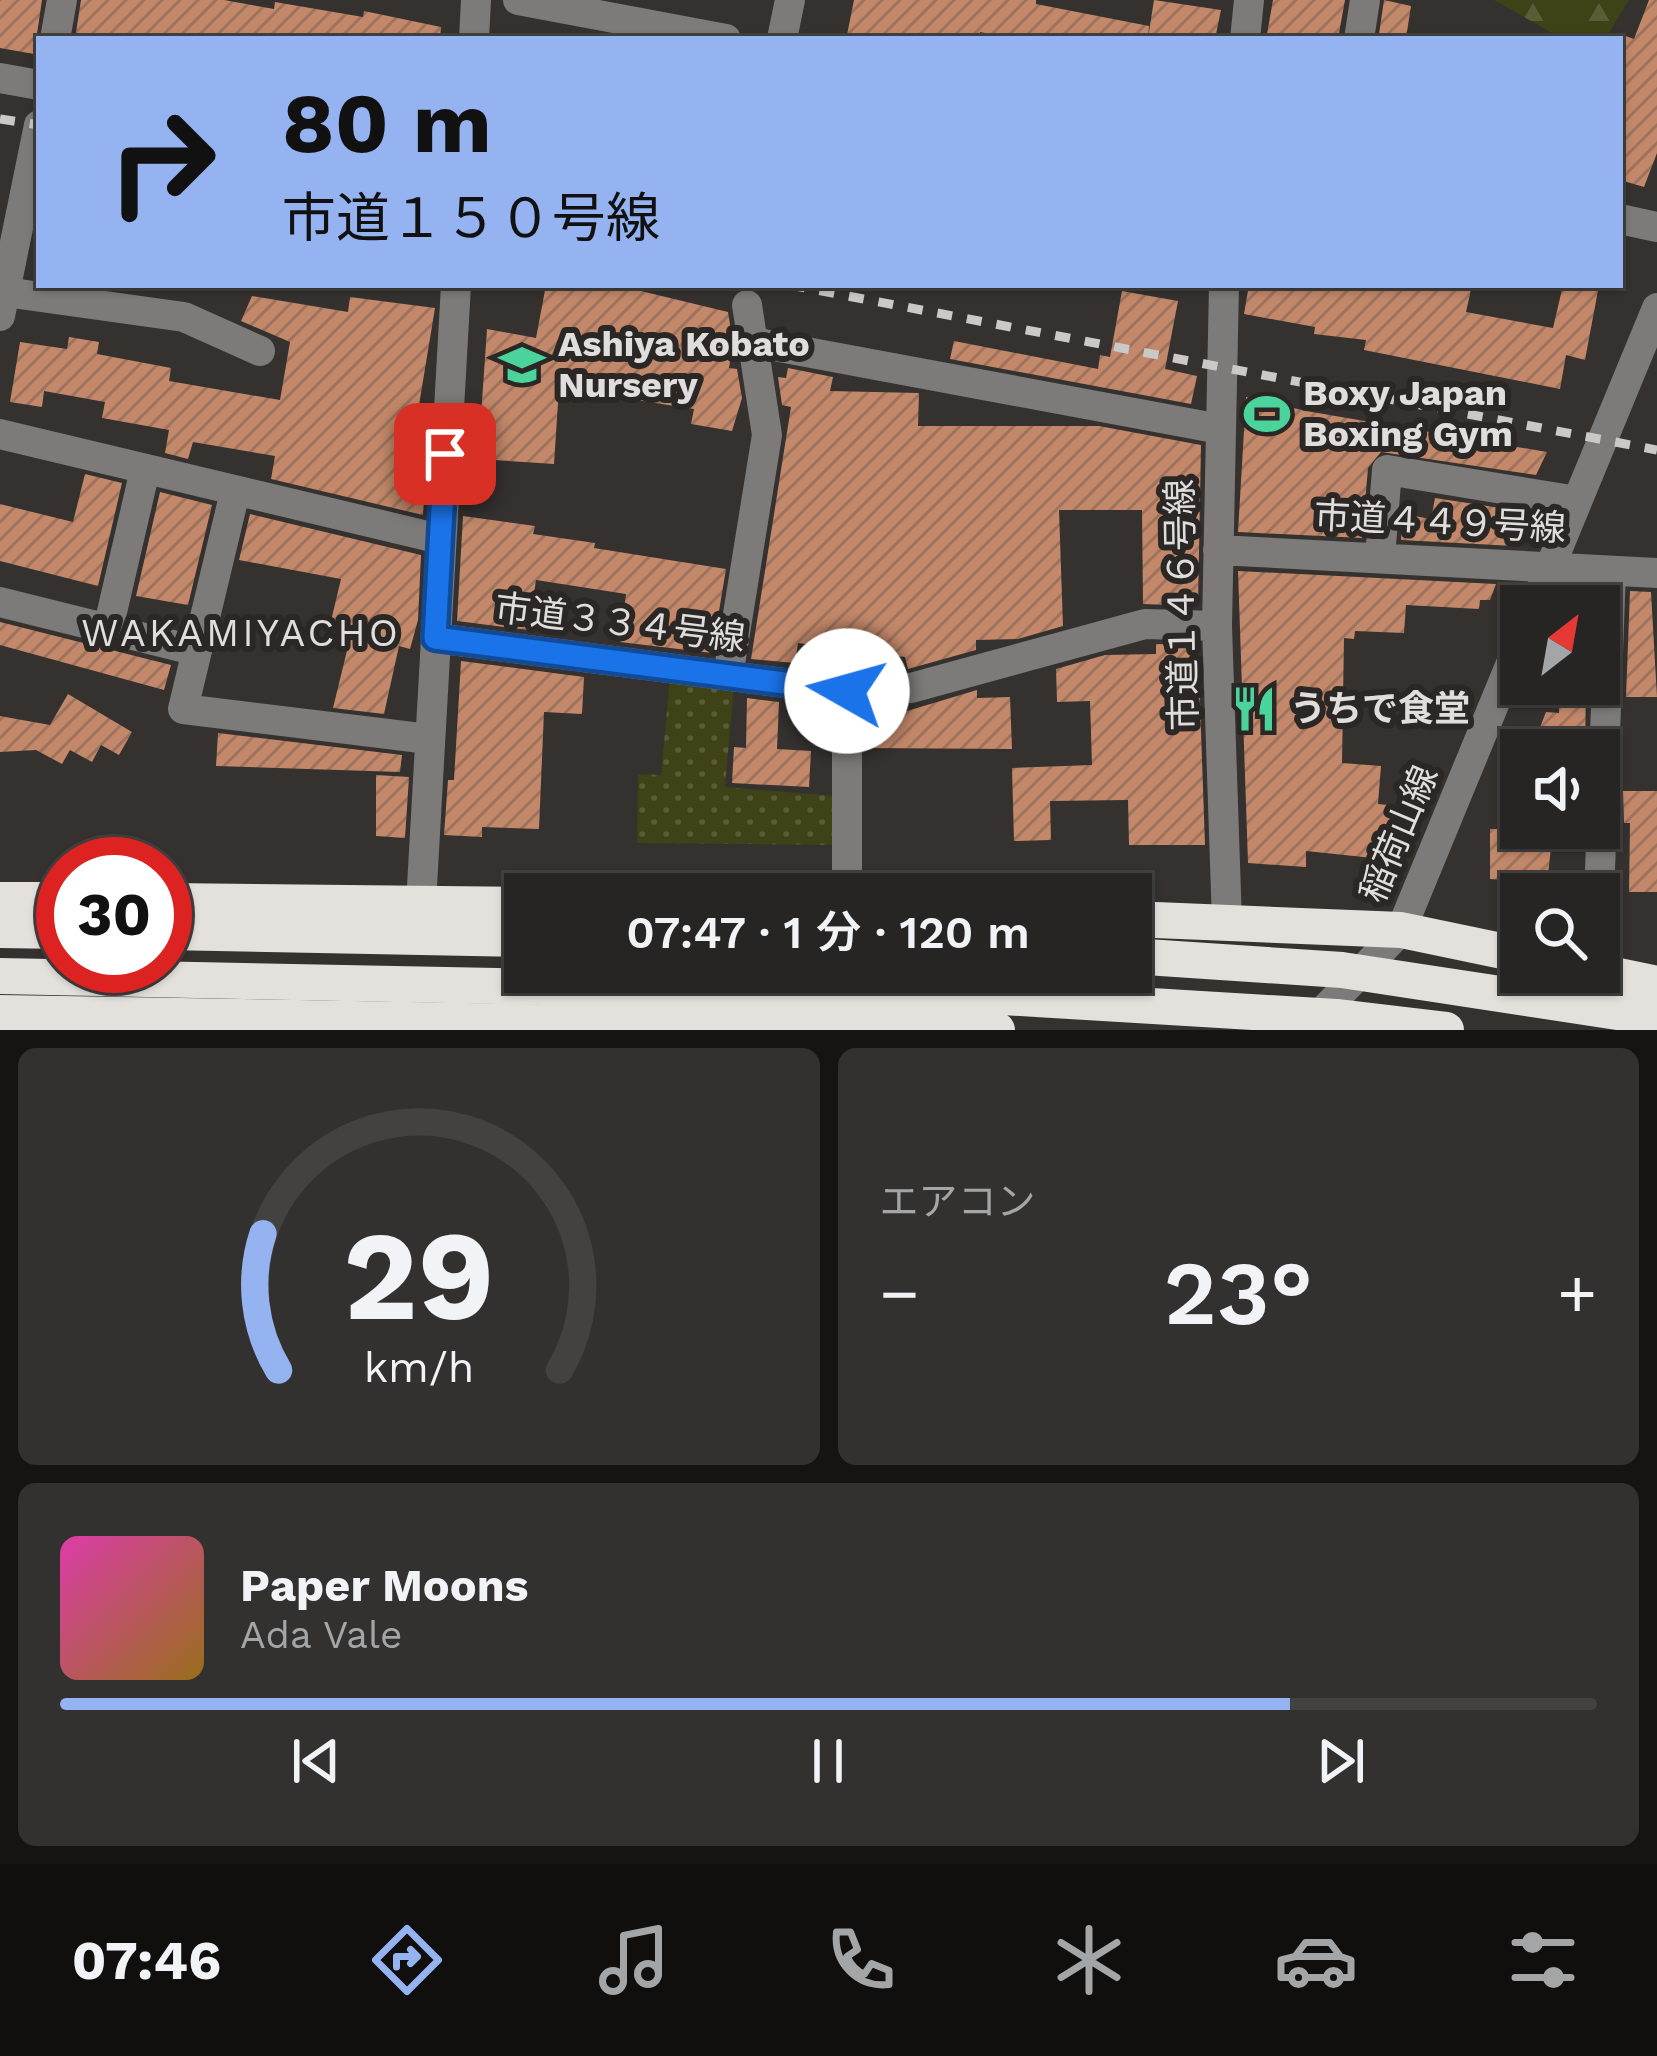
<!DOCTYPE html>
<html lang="ja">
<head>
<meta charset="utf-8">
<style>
  body { margin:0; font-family:"Work Sans","Noto Sans JP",sans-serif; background:#333130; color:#f1f3f6; height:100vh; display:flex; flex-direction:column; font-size:45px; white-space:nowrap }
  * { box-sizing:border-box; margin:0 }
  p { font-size:39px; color:#a4a5a6 }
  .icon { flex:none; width:66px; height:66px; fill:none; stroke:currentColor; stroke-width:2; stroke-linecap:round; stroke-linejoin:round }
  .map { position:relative; height:1030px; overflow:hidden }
  .side { display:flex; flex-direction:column; gap:18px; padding:18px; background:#151413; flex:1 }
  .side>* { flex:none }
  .top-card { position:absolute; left:36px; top:36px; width:1587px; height:252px; border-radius:0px; box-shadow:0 3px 9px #0004,0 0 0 3px #434241; background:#95b2f1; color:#111; overflow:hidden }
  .needle { width:78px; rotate:31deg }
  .tools { position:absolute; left:1500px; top:585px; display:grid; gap:24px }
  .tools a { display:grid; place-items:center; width:120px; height:120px; border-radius:0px; background:#272523; box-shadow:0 3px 9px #0004,0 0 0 3px #434241; font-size:60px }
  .speed { position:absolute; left:36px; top:837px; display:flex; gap:24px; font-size:60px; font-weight:700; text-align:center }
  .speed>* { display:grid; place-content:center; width:156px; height:156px; border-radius:50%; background:#272523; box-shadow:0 3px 9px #0004,0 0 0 3px #434241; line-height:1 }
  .speed .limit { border:18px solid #d22; background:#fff; color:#111 }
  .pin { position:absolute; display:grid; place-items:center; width:102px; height:102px; color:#fff; margin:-51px; border-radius:24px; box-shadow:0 6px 18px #0006 }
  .me { position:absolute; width:132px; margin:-66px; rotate:277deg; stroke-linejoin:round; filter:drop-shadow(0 0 9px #0008) }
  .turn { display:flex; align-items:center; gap:42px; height:252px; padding:0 48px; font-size:54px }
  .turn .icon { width:156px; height:156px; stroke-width:2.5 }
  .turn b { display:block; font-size:84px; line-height:102px }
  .big { font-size:90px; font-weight:600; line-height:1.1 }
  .side .widget { flex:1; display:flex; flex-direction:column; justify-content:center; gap:18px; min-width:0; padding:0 42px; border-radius:18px; background:#333130 }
  .side .dial { align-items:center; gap:0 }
  .dial svg { height:312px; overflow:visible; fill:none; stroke:#434241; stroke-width:7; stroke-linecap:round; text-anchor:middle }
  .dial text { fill:#f1f3f6; stroke:none }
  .song { display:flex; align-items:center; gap:36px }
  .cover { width:144px; height:144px; border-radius:18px; background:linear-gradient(135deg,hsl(320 70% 55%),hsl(40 70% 35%)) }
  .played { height:12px; border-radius:6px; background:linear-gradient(90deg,#95b2f1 80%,#434241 80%) }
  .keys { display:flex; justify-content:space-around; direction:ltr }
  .heat { display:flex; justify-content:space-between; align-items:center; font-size:66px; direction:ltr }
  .side .tiles { flex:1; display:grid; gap:18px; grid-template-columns:1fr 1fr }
  .widget:last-child { grid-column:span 2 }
  .trip { position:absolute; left:504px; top:873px; width:648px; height:120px; border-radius:0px; background:#272523; box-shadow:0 3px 9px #0004,0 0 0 3px #434241; font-weight:600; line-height:120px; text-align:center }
  .menu { display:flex; height:192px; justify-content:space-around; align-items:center; background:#100f0e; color:#a4a5a6 }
  .menu .icon { width:84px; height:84px }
  .menu .selected { color:#95b2f1 }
  .menu b { font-size:54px; color:#f1f3f6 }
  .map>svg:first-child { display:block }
  .forest { fill:url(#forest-firs) }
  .park { fill:url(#park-dots) }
  .building { fill:url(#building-hatch) }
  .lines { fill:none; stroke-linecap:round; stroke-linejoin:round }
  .minor { stroke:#7c7b79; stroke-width:30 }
  .highway { stroke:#e4e1dd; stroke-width:36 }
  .rail { stroke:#cbc9c7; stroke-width:9; stroke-dasharray:15 15; stroke-linecap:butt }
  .highway-bridge { stroke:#e4e1dd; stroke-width:36 }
  .route-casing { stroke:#114b97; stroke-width:30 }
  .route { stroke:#1a73e8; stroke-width:21 }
  .labels { text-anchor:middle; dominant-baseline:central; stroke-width:12; stroke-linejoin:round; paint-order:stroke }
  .poi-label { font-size:36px; font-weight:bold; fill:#e0dedd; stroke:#2a2725; text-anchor:start }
  .street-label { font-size:36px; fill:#e0dedd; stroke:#2a2725 }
  .neighbourhood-label { font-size:39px; letter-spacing:3px; fill:#e0dedd; stroke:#2a2725 }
</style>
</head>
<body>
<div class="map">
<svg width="1657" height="1030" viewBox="0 0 1657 1030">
  <defs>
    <pattern id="forest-firs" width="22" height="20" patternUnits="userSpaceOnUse" patternTransform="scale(3)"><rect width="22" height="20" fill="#3f4116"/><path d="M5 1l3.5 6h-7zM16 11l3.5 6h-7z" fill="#5a5c37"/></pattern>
    <pattern id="park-dots" width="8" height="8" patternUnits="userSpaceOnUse" patternTransform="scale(3)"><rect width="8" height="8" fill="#3f4116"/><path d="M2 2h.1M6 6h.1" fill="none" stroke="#5a5c37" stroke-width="1.8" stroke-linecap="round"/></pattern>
    <pattern id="building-hatch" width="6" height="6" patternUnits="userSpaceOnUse" patternTransform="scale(3)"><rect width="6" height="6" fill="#c38869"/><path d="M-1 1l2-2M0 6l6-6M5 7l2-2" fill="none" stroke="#9d735d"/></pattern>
  </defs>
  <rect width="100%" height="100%" fill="#34312f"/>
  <path class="forest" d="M1494,0H1629L1605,39H1563Z"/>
  <path class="park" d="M670,678L734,686L725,787L836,796L834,845L637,843L638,774L661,775Z"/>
  <path class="building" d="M0,0H42L34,54L0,48Z
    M81,0H224L274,9L275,2L363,17L364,11L441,27L440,39H75Z
    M854,0H1036V4L1149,26L1148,38L1154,0L1221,10L1215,39H1013L980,32L979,39L875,34L868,39L847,35Z
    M1273,0H1345L1338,39L1267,34Z
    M1384,0L1411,6L1406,38L1379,34Z
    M1649,0H1657V153L1644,187L1620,180V34L1634,39Z
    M546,285H616L728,312L733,343L729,368L737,369L742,398L732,431L691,424L694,409L559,388L554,464L478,459L487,329L536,338Z
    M1249,285H1472L1466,312L1553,328L1563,285H1599L1585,360L1566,355L1560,389L1364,350L1366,340L1314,334L1315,327L1244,314Z
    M1122,291L1178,301L1165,369L1197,376L1191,404L950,359L954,341L1098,369L1100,355L1110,357Z
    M252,296L348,312L350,297L435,308L419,405L430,407L421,464L426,465L423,515L271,479L275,456L193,442L188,459L165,453L169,430L102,418L105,402L44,391L42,407L10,402L20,342L67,349L69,337L99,342L97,354L171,368L169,381L280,400L290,342L241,321Z
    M788,368L833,377L830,391L919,393L918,426H1099L1201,445L1198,606L1143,604L1142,510H1059L1063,626L1018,639L976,640V650L908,669L905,657L798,643L795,663L751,659L791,407L782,405L778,377L786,378Z
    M1246,397L1306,411L1547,452L1536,475L1381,452L1368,468L1362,538L1238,532Z
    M85,474L122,483L98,586L0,561V504L73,522Z
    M160,492L212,505L188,605L136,596Z
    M1435,498L1520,511L1514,546L1401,540L1403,514L1431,519Z
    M250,514L421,555L418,620L410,649L399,646L384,714L333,708L352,630L330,625L341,579L239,560Z
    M463,516L535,526L533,534L595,543L594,548L726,569L712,653L620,642L626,594L536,580L529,630L457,621Z
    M1238,571L1496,584L1490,600H1480L1479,609L1406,605L1404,633L1355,631L1354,639L1344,638L1342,763L1381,766L1378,804L1399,806L1373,858L1306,851V867L1248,863Z
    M1630,591L1651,592L1657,697H1626Z
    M0,622L171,665L164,690L0,645Z
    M1156,644L1198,645L1205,845H1129L1128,800L1050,801L1051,840L1014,841L1012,768L1092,765L1090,701L1057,702L1056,669L1105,655L1156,654Z
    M461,661L584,677L582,714L544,712L539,829L482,827V837L444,835L448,780H454Z
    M1559,685L1586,686L1585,750L1532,748L1546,712L1559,713Z
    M977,690V698L1010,697L1012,749L866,748V712L907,711Z
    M68,694L132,732L119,755L101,745L92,762L70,750L62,764L36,750L0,752V716L50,725Z
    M747,698L779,702L777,749L811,751L809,787L732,783L734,747L746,748Z
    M218,733L402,755L400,772L216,766Z
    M376,775L409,777L405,838L376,836Z
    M1521,782V844L1551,848L1547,883L1490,879V829H1498Z
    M1623,791H1657V892H1629L1630,823H1624Z"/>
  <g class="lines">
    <path class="minor" d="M518,0L726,39
      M55,39L62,0
      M474,39L476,0
      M782,39L790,0
      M1245,39L1249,0
      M1359,39L1365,0
      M0,78L39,85
      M1620,219L1657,227
      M1224,285L1217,626L1227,923
      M5,292L184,317L260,351
      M0,316L39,125
      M753,342L1220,429
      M0,434L440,539
      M235,492L183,709L429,739
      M1218,550L1657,573
      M1380,558L1387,470L1577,501
      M0,602L197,651
      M1534,606L1657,308
      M108,629L145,470
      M435,638L847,691L911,688L1145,624L1217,626
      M728,676L767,435L747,305
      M847,894V691
      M1599,897L1611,571
      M421,904L456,285
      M1309,1026L1401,930L1521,639"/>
    <path class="highway" d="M0,900H63
      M165,901L525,905
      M1131,919L1401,930L1521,955
      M0,930L63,931
      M165,932L525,939
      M1599,972L1657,984
      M0,1013L997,1030"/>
    <path class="rail" d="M0,119L39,125
      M790,285L1657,450"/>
    <path class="highway-bridge" d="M1131,956L1342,970L1657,1018
      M0,976L986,996L1336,1017L1446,1030"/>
  </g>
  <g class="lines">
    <g class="route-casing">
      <path id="route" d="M445,454L435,638L847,691"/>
    </g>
    <use href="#route" class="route"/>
  </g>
  <defs>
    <g id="school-bare" transform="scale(3.6)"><path d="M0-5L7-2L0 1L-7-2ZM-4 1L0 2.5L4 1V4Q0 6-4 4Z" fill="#4ad49c" stroke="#2a2725" stroke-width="2.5" paint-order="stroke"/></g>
    <g id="stadium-bare" transform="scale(3.6)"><path d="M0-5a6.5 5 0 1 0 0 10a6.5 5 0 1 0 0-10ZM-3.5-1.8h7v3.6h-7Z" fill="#4ad49c" stroke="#2a2725" stroke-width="2.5" paint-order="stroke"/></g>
    <g id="restaurant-bare" transform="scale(3.6)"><path d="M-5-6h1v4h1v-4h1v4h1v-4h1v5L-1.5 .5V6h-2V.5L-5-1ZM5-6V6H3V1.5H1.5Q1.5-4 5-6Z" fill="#4ad49c" stroke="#2a2725" stroke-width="2.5" paint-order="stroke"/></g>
  </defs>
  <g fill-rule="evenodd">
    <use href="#school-bare" x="522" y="365"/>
    <use href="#stadium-bare" x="1267" y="414"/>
    <use href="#restaurant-bare" x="1254" y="709"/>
  </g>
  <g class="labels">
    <g class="poi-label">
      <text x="558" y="344">Ashiya Kobato<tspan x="558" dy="41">Nursery</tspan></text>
      <text x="1303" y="393">Boxy Japan<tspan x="1303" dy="41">Boxing Gym</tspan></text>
      <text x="1290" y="709">うちで食堂</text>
    </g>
    <g class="street-label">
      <text transform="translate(1440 522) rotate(3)">市道４４９号線</text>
      <text transform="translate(1182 605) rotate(-91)">市道１４６号線</text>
      <text transform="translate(620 623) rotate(7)">市道３３４号線</text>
      <text transform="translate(1399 834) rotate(-67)">稲荷山線</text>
    </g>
    <g class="neighbourhood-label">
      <text x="241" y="632">WAKAMIYACHO</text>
    </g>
  </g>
</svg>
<div class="tools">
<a><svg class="needle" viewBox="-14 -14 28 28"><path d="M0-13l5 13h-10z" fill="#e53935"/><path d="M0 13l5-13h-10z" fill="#a4a5a6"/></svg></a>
<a><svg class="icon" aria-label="sound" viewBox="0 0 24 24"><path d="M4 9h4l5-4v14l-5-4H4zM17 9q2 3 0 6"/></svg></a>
<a><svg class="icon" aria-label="search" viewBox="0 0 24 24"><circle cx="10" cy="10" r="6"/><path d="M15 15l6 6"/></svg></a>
</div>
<div class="speed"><div class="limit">30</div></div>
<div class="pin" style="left:445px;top:454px;background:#d93025"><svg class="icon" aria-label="arrive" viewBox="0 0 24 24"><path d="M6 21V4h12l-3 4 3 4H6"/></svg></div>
<svg class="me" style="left:847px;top:691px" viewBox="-20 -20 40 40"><circle r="19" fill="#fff"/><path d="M0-13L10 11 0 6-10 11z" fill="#1a73e8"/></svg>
<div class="trip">07:47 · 1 分 · 120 m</div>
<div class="top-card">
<div class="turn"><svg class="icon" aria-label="right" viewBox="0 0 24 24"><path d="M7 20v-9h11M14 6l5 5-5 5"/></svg><div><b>80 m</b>市道１５０号線</div></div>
</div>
</div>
<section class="side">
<div class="tiles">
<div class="widget dial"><svg viewBox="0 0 100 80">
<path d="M14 69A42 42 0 1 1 86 69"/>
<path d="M14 69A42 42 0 0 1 10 34" stroke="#95b2f1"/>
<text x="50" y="56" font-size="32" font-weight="700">29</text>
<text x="50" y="72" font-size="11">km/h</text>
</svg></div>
<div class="widget"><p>エアコン</p>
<div class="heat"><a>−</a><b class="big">23°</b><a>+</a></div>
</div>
<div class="widget">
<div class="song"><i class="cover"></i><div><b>Paper Moons</b><p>Ada Vale</p></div></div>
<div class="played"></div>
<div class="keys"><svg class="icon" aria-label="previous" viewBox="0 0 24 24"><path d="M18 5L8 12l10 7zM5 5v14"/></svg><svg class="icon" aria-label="pause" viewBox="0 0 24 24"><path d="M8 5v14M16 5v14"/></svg><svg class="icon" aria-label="next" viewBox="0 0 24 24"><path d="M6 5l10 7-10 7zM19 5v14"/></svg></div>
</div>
</div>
</section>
<nav class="menu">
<b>07:46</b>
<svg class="icon selected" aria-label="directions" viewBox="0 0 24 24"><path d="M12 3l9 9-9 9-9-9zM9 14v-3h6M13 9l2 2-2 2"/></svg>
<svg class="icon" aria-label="music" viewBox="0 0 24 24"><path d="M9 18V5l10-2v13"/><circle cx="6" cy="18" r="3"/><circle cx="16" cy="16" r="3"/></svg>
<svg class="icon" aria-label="phone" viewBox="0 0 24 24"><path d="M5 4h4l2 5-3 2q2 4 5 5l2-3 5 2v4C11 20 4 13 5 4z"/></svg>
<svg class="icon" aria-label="climate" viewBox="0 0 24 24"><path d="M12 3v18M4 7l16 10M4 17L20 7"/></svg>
<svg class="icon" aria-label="car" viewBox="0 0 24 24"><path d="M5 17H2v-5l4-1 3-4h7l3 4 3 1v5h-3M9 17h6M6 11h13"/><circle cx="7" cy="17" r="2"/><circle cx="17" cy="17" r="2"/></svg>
<svg class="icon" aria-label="filters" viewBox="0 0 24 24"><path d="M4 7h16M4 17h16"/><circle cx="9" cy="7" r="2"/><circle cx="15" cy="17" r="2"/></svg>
</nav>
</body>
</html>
